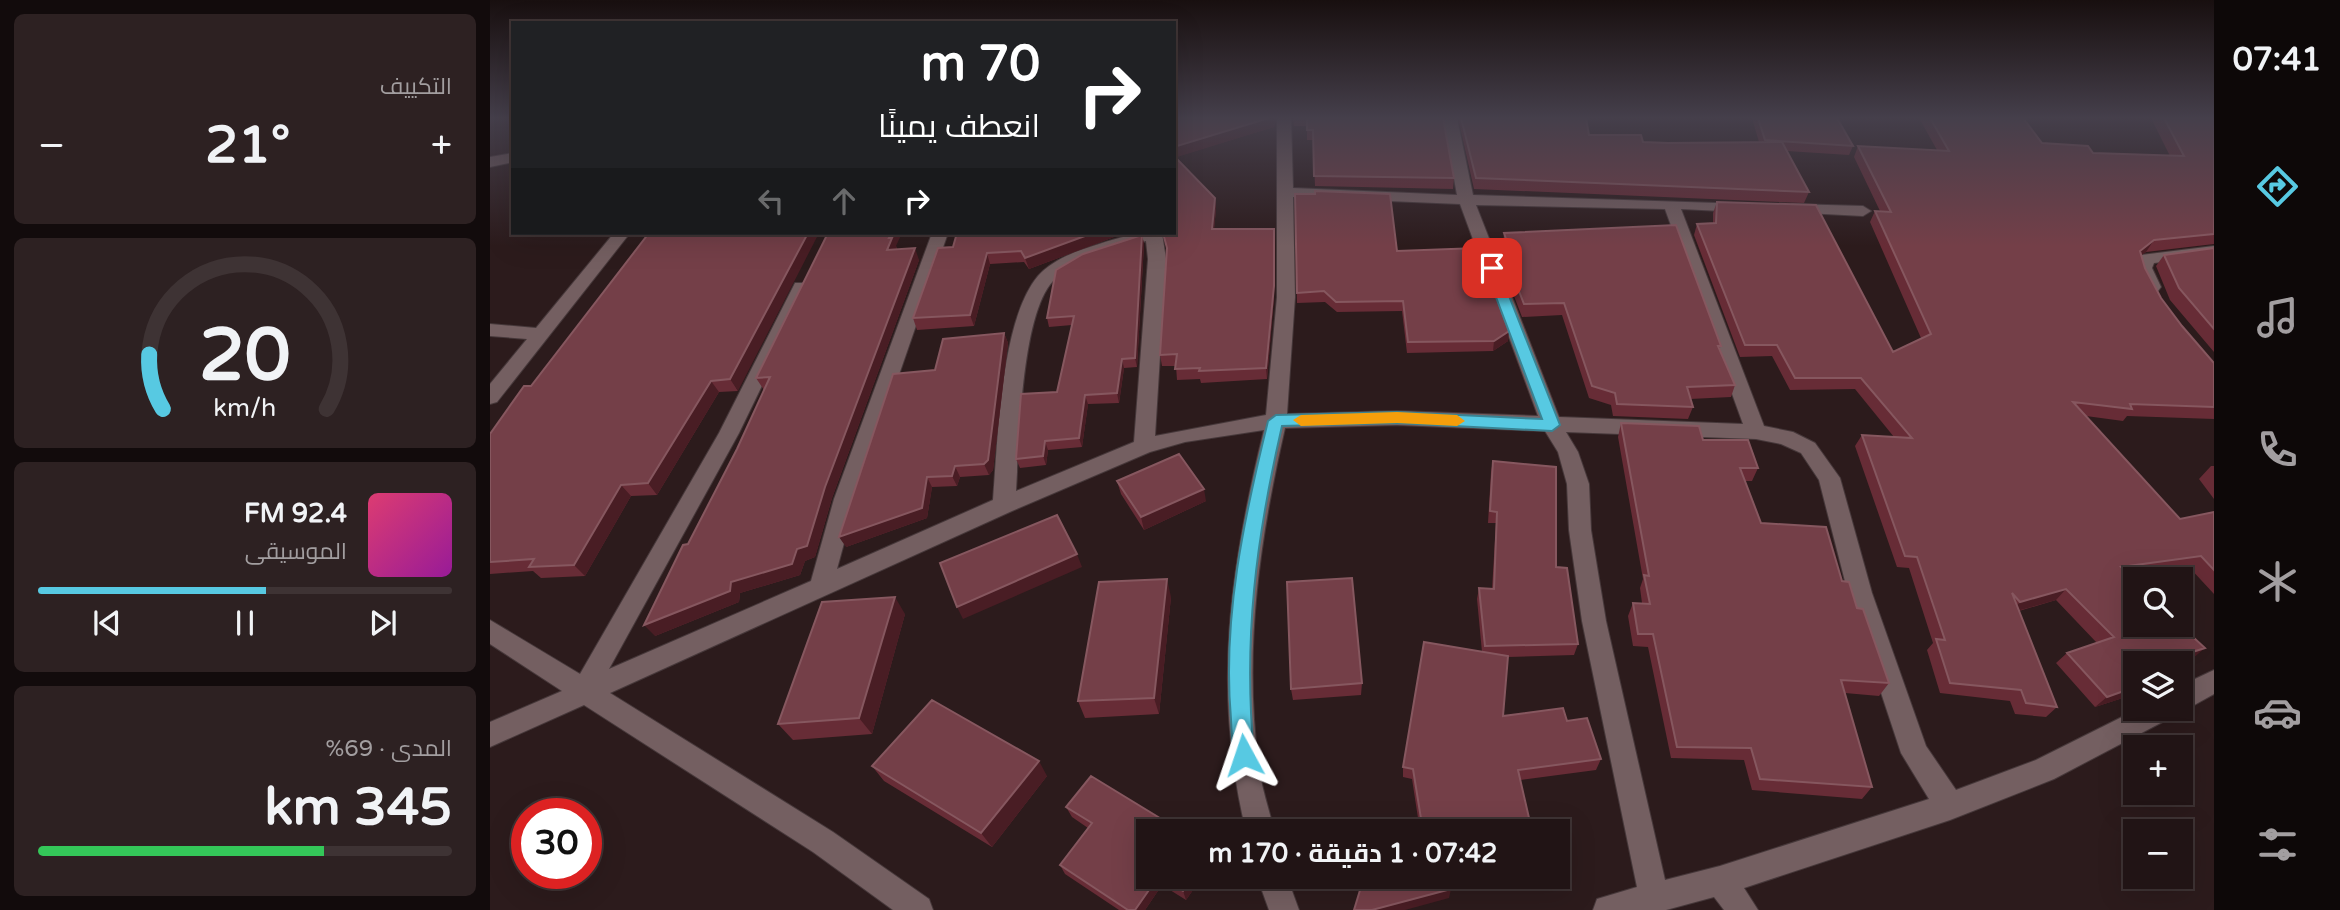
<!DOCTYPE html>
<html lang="ar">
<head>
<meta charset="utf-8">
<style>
  body { margin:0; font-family:"Varela Round",Cairo,sans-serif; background:#2d2122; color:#f1f3f6; direction:rtl; height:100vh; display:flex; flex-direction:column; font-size:26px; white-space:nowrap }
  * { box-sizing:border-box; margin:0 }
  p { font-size:23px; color:#a29ea0 }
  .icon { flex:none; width:38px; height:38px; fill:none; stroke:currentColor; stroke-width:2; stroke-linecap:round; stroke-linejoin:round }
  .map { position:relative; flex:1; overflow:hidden; direction:ltr }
  .drawer { display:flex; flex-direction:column; gap:14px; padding:14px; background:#120b0c; width:490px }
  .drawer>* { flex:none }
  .hud { position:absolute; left:21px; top:21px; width:665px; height:214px; border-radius:0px; box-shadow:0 7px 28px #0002,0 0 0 2px #3e3334; direction:rtl; background:#202124; color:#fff; overflow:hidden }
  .tools { position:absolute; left:1633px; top:567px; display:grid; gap:14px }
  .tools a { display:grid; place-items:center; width:70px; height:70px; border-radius:0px; background:#211415; box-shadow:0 7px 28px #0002,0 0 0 2px #3e3334; font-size:35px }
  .speed { position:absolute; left:21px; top:798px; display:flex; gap:14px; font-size:35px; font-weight:700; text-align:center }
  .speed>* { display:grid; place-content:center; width:91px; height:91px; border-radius:50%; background:#211415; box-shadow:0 7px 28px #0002,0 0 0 2px #3e3334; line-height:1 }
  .speed .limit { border:10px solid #d22; background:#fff; color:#111 }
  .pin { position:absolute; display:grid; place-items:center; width:60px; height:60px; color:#fff; margin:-30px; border-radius:14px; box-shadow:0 4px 10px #0006 }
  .me { position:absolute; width:77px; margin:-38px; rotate:355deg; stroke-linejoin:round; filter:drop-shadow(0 0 5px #0008) }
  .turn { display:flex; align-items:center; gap:24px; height:147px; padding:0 21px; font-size:32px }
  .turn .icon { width:91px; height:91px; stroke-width:2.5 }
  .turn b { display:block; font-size:49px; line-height:60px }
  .lanes { display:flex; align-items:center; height:66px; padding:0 21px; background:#0003; justify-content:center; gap:35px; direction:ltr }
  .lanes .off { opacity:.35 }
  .big { font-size:52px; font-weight:700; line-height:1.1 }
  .drawer .card { flex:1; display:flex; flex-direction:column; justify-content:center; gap:10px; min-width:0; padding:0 24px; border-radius:10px; background:#2d2122 }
  .drawer .dial { align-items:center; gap:0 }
  .dial svg { height:182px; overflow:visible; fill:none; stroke:#3e3334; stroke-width:7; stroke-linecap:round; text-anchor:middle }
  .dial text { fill:#f1f3f6; stroke:none }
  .song { display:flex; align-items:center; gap:21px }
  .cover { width:84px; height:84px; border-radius:10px; background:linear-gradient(135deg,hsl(340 70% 55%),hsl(300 70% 35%)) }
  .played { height:7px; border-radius:4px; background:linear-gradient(90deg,#57c9e2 55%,#3e3334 55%) }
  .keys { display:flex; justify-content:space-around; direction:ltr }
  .heat { display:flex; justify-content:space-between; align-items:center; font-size:38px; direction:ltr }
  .charge { height:10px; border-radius:5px; background:linear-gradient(90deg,#34c759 69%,#3e3334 0) }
  .trip { position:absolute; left:646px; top:819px; width:434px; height:70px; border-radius:0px; background:#211415; box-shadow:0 7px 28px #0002,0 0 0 2px #3e3334; font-weight:700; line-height:70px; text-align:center; direction:rtl }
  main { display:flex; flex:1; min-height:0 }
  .tabs { display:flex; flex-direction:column; width:126px; justify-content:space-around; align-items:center; background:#0d0808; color:#a29ea0 }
  .tabs .icon { width:49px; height:49px }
  .tabs .on { color:#57c9e2 }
  .tabs b { font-size:32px; color:#f1f3f6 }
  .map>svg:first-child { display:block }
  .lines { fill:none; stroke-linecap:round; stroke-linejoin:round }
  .minor-casing { stroke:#46383a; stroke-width:2 }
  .minor { fill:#745f61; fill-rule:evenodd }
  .wall { fill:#672c36 }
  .shaded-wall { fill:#491d24 }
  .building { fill:#743f48; stroke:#86575f; stroke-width:2 }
  .route { fill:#57c9e2; stroke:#398393; stroke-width:2 }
  .slow { fill:#f59e0b }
</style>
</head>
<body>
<main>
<nav class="tabs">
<b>07:41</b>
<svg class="icon on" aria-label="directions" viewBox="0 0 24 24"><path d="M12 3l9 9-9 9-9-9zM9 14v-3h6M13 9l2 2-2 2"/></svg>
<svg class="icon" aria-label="music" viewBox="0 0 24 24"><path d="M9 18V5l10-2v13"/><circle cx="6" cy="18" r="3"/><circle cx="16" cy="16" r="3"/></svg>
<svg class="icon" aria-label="phone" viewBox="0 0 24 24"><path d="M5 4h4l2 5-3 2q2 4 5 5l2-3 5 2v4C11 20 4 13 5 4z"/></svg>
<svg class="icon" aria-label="climate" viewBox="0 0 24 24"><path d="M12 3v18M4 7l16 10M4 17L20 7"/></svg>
<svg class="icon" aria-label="car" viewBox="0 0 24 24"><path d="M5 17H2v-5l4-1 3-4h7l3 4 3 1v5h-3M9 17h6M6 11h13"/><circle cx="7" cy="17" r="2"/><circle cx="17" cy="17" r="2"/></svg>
<svg class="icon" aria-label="filters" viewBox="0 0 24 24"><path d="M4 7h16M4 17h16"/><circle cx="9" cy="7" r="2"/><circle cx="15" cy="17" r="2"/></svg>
</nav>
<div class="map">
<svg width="1724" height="910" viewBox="0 0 1724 910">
  <rect width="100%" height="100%" fill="#2c1b1c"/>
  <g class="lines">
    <g class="minor-casing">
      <path id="minor" d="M787,118H801L803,188L967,195L953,118H967L983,195L1258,204V210L1252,212L1191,209L1274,426L1303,432L1325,443L1350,478L1382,593L1436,746L1466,790L1546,760L1648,709H1690V686L1724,670V694L1699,708L1686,710L1682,717L1564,779L1460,820L1254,888L1268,910H1234L1224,897L1176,910H1103L1107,899L1147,887L1092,621L1079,530L1077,484L1068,452L1055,431L907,425L795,428C769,542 752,657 770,774C773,793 780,812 784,831H756C722,691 740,568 774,430L695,442L660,452L522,511L120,693L343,832L439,899L443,910H403L323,852L94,705L0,747V722L72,691L0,644V620L90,674L229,433L305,283H317L320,287L249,433L119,669L321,581L344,499L442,233H458L366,499L347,569L503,500C508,442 510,321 548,276C563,259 589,250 609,244C631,237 650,232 672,233L676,259L665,436L776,415L787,297ZM803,197L970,204L1048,416L907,411L797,414L805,297ZM986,205L1175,209L1253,424L1069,417ZM656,241L658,259L644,442L526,491C529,443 531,315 563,281C586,257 625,250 656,241ZM1076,432L1266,439L1291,444L1311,453L1329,480L1358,593L1411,753L1439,799L1230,866L1175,880L1116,621L1101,530L1099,484L1088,452Z
        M23,153V162L0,167V157Z
        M1302,204L1373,206L1381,211L1373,216L1296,212L1294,209Z
        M124,233H140L7,402L0,404V384L37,339L0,336V324L46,328Z
        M1724,246V256L1664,263L1662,268L1671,287L1668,291H1656L1644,268L1651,255Z
        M767,877H797L809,910H779Z"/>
    </g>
    <use href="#minor" class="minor"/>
  </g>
  <path class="wall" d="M684,118H786L784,127L685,157L725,198L726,209L724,229H784V297L777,379L711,383L710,379L687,380L686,366H672L670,355L677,250L673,233H684Z
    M803,118H953L964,178L963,189L825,186L823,140H817V126H804Z
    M968,118H1096L1099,135L1153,142L1178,143L1269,142L1262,118H1347L1363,146L1359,155L1297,151L1319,192L1314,203L984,189Z
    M1429,118H1533L1552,143L1603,153L1680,156L1661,118H1724V244L1656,252L1651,255L1655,268L1671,298L1692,326L1724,363V419L1637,416L1633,421L1596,416L1690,519L1724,512V594L1699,567L1640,575L1702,659L1645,663V694L1605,707L1566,663L1577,653L1607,643L1566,600L1529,611L1567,707L1556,717L1525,714L1520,701L1450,693L1437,650L1443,643L1419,568L1407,567L1365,446L1372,435L1404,437L1365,389L1300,390L1282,356L1250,357L1204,235L1207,224L1223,223V213L1227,202L1403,352L1431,338L1380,222L1385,211H1390L1364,157L1368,146L1447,150Z
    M805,194L907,251L1018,341L1003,351L917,353L912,311L847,312L835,302L807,303Z
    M159,233L248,391L229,392L167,495L141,496L95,576L51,578L43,571L0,574V434L41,386Z
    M1014,233L1231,346L1229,349L1245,385L1241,397L1200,399L1203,407L1198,419L1123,416L1121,405L1099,398L1072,315L1032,317L1009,257L1011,245H1013Z
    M652,235L654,244L647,367L634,368L629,403L598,404L592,447L558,450L556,465L530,468L526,459L567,392L582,325L559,327L557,318Z
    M624,237L539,269L534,262L500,264L484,326L427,330L423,318L448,248Z
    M406,246L407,249L429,260L342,498L325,557L315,561L310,575L250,593L249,602L165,636L198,544L247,449L274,390L266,378Z
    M1724,248V352L1680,300L1666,266L1674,255Z
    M514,333L518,343L503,470L499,475L470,477L467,486L442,487L437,518L356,547L445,370Z
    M1131,423L1213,440L1268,468L1262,481H1255L1271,523L1352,581L1367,608L1399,683L1389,696L1355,693L1382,787L1372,799L1262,790L1254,760L1181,758L1158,647L1143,646L1138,616L1143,603H1152L1150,588L1153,579L1128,437Z
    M1003,461L1066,567L1088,644L1084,655L1018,657L1013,716L1077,721L1111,759L1106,770L1030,780L1042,831H930L922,779L913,777V767L992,652L987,599L989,588L1002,589L1006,523H998L1001,472Z
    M1721,466H1724V499L1709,479Z
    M627,481L716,501L654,530L631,494Z
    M681,597L669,714L595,718L588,701Z
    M415,614L382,734L303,740L288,724Z
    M872,683L871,695L803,700L801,689Z
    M382,766L557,776L502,847L394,781Z
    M601,776L658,877H712L696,900L672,885L655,910H629L575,874L570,865L598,828L582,817L576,807Z"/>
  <path class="shaded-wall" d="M779,118H786L784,127L684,158V147Z
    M725,198L726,209L723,240L722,229Z
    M784,229V297L777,379L776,368Z
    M318,233H329L248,391L240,379Z
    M402,233H412L406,246L407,250H397L399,238Z
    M603,233H654L624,237L539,269L535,258Z
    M652,235L654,244L647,367L645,358Z
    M1664,240L1656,252L1642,262L1650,251Z
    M425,248L429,260L342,498L325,557L315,561L310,575L250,593L249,602L165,636L154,625L307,549L335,487Z
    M497,253L500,264L484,326L480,315Z
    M1019,331L1018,341L1003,351L1004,341Z
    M514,333L518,343L503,470L499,475L494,464Z
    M632,359L634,368L629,403L627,393Z
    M221,381L229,392L167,495L158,483Z
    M595,395L598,404L592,447L589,438Z
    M555,441L558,450L556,465L553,456Z
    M465,466L470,477L467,486L462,476Z
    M437,477L442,487L437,518L356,547L349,537Z
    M131,485L141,496L95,576L84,565Z
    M714,489L716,501L654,530L651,517Z
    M587,554L592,567L473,619L467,607Z
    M677,579L681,597L669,714L664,698Z
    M1576,589L1566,600L1520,613L1530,602Z
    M405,597L415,614L382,734L369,718Z
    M1715,648L1702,659L1689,663H1668Z
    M1645,687V694L1605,707L1617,697Z
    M549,761L557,776L502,847L491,833Z
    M668,877H669L672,885L655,910H645Z
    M703,877H712L696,900L693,891Z
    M961,889L959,898L915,910H882Z"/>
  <path class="building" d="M684,118H779L684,147Z
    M817,118H953L964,178L824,176L823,130H817Z
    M971,118H1096L1099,135H1151L1153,142L1178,143L1292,142L1319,192L986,178Z
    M1268,118H1347L1363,146L1275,140Z
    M1440,118H1533L1552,143L1598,146L1603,153L1694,156L1674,118H1724V234L1664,240L1650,251L1655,268L1671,298L1692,326L1724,363V407L1640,404L1642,409L1583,402L1690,519L1724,512V570L1711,556L1631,567L1645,581V625H1690L1715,648L1668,663H1645V687L1617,697L1577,653L1624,637L1576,589L1530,602L1522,593L1567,707L1536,703L1531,690L1460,683L1446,639L1455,640L1427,557L1415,556L1372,435L1422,438L1371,378H1305L1287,345H1255L1207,224L1226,223L1227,202L1326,205L1403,352L1441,334L1385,211L1401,212L1368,146L1459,151Z
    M684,156L725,198L722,229H784V286L776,368L709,371L710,368L685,369L687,354L670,355L677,248L673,233H684Z
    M825,191L900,194L907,251L988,248L1019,331L1004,341L918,342L913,301L846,302L834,291L807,293L805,194H825Z
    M1186,225L1231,346H1228L1245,385L1197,387L1203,407L1127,404L1125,393L1102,386L1074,303L1034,304L1011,245H1018L1014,233Z
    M159,233H318L240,379L221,381L158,483L131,485L84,565L39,567L44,559L0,562V434L34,386H41Z
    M338,233H402L399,238H402L397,250L425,248L335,487L317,546L307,549L302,564L241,582L240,591L154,625L193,545L198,544L247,449L280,377L266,378Z
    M467,233H603L535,258L531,251L497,253L480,315L423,318L448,248L463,247Z
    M652,235L645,358L632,359L627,393L595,395L589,438L555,441L553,456L526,459L531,394L567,392L584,316L557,318L566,270L593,254Z
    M1724,248V329L1689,288L1674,255Z
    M514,333L498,460L494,464L465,466L462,476L437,477L432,508L349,537L403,374L445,370L453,339Z
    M1131,423L1209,426L1213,440H1258L1268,468H1250L1271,523L1336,527L1352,581L1359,582L1367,608L1373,609L1399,683L1351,680L1382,787L1270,779L1261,748L1187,747L1163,634H1148L1143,603L1160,604L1154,575L1159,576Z
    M689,454L714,489L651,517L627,481Z
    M1003,461L1066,467V567L1077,568L1088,644L995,646L989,588L1004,589L1007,512L1000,511Z
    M567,515L587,554L467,607L450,563Z
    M862,578L872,683L801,689L797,582Z
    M677,579L664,698L588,701L609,582Z
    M405,597L369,718L288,724L332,602Z
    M934,642L1018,656L1013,716L1073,708L1077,721L1097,718L1111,759L1028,770L1042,831H933L923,769L913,767Z
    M442,700L549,761L491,833L382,766Z
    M601,776L691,831H658V877H668L645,910H638L570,865L602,823L576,807Z
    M670,877H703L693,891Z
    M874,877H958L961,889L882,910H864Z"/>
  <linearGradient id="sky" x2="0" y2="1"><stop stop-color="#180f0f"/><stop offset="0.48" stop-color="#453f4b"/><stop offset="1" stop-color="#453f4b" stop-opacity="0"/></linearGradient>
  <rect width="1724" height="246" fill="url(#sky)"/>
  <path class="route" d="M1002,264L1008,268L1070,425L1062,431L907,423L792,426C766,539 753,639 764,755L761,762L754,764L747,762C741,749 742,733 741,719C732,619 754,518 778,421L786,415L907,412L1052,419L995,268Z"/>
  <path class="slow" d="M907,412L967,415L975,421L967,426L907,423L811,426L803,420L811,415Z"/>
</svg>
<div class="tools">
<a><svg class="icon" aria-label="search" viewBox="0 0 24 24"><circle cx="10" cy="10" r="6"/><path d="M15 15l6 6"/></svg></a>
<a><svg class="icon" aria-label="layers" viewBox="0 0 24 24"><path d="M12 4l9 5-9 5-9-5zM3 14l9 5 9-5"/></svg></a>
<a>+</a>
<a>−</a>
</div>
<div class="speed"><div class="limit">30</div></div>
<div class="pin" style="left:1002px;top:268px;background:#d93025"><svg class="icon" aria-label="arrive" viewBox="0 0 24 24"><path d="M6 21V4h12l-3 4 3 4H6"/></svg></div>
<svg class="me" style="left:754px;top:755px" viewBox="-20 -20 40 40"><path d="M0-17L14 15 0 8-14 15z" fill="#57c9e2" stroke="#fff" stroke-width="4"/></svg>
<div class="trip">07:42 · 1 دقيقة · 170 m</div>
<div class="hud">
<div class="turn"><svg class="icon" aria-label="right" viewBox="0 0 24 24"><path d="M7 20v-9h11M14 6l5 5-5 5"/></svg><div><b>70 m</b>انعطف يمينًا</div></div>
<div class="lanes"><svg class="icon off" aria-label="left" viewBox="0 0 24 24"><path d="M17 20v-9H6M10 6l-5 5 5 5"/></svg><svg class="icon off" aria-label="ahead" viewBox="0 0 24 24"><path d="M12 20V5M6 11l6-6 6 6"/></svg><svg class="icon" aria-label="right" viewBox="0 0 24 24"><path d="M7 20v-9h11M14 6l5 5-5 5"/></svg></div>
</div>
</div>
<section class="drawer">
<div class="card"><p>التكييف</p>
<div class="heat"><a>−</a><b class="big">21°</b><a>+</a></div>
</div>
<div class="card dial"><svg viewBox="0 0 100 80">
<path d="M14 69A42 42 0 1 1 86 69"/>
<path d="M14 69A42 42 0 0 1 8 45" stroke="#57c9e2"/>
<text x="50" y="56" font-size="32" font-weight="700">20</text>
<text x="50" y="72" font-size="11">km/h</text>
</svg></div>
<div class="card">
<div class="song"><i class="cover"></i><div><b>92.4 FM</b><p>الموسيقى</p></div></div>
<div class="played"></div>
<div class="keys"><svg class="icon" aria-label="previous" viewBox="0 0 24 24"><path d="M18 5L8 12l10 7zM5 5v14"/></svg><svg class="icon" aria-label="pause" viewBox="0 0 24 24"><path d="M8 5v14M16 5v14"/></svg><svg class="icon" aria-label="next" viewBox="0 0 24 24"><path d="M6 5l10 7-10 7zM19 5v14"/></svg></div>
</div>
<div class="card"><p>المدى · 69%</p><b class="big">345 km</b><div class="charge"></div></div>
</section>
</main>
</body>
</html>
